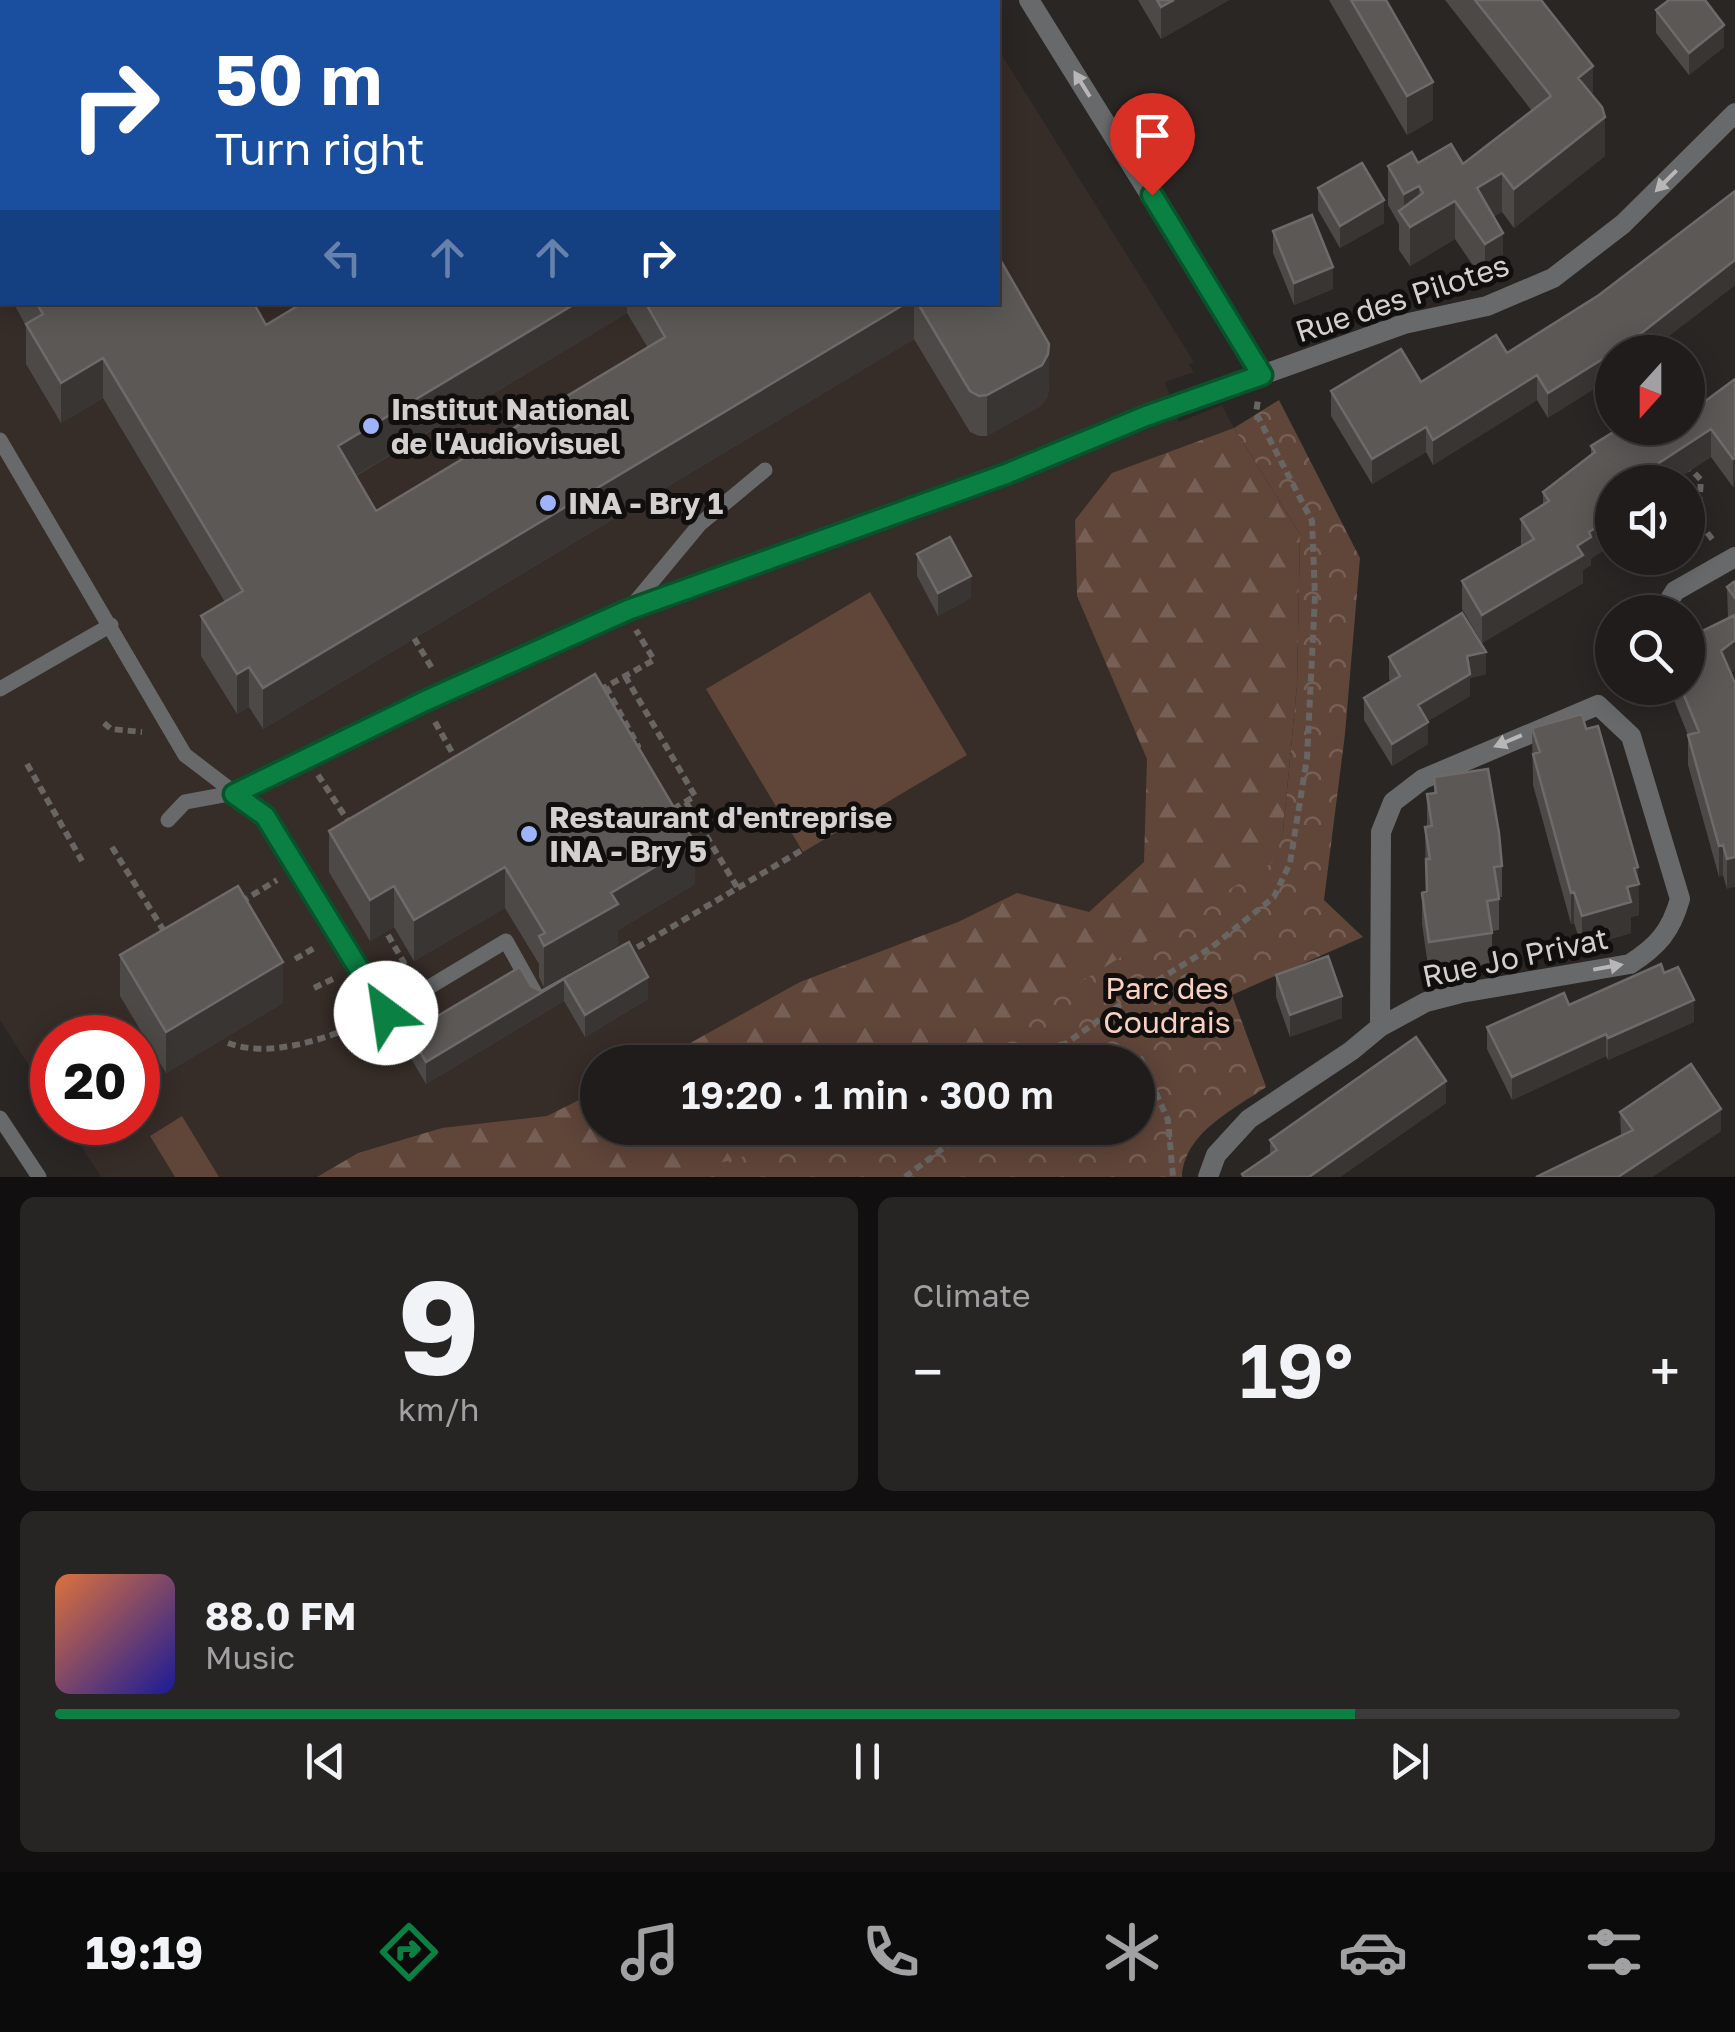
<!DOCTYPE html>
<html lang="en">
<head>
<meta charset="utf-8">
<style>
  body { margin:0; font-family:"Golos Text",sans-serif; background:#272524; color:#f1f3f6; height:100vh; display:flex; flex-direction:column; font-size:38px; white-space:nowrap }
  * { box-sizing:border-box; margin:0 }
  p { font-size:32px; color:#a1a1a3 }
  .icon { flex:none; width:55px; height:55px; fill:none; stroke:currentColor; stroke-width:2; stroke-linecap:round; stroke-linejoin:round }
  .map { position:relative; height:1177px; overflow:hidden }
  .sheet { display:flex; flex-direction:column; gap:20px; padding:20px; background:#110f0f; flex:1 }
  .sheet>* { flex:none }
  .top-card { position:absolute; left:0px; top:0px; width:1000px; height:305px; box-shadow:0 5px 25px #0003,0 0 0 2px #3c3a3a; background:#1a4fa0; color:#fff; overflow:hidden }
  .needle { width:65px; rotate:201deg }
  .fabs { position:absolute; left:1595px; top:335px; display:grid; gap:20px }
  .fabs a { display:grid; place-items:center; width:110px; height:110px; border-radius:50%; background:#1f1c1b; box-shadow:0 5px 25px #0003,0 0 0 2px #3c3a3a; font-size:50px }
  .speed { position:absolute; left:30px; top:1015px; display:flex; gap:20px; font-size:50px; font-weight:700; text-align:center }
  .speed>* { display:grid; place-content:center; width:130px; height:130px; border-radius:50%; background:#1f1c1b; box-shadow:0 5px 25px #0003,0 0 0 2px #3c3a3a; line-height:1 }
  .speed .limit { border:15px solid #d22; background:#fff; color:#111 }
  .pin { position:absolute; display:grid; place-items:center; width:85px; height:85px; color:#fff; margin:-102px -42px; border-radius:50% 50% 50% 0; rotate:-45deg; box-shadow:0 0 10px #0007 }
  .pin .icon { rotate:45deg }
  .me { position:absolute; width:110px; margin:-55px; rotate:329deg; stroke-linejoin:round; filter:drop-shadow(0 0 8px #0008) }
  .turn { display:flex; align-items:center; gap:35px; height:210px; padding:0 50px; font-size:45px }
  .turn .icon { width:130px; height:130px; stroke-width:2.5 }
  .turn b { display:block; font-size:70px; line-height:85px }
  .lanes { display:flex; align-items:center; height:95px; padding:0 50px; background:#0003; justify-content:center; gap:50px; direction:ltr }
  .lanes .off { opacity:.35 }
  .big { font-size:75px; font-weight:600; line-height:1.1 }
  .sheet .card { flex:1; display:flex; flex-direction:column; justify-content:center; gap:15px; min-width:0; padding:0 35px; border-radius:15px; background:#272524 }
  .sheet .dial { align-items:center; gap:0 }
  .dial b { font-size:130px; line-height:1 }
  .song { display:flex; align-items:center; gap:30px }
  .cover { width:120px; height:120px; border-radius:15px; background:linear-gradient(135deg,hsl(20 70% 55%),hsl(240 70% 35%)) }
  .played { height:10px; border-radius:5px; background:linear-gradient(90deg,#0b8043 80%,#3c3a3a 80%) }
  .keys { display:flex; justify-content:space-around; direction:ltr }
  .heat { display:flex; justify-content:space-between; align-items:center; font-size:55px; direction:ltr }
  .sheet .tiles { flex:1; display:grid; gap:20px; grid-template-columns:1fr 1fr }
  .card:last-child { grid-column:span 2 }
  .trip { position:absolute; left:580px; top:1045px; width:575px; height:100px; border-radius:50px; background:#1f1c1b; box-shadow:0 5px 25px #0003,0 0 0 2px #3c3a3a; font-weight:600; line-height:100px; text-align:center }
  .menu { display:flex; height:160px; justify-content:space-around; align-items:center; background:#0c0b0b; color:#a1a1a3 }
  .menu .icon { width:70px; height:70px }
  .menu .active { color:#0b8043 }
  .menu b { font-size:45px; color:#f1f3f6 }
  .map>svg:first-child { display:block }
  .built { fill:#362c28 }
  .industrial { fill:url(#industrial-grid) }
  .forest { fill:url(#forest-firs) }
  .park { fill:url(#park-crowns) }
  .pitch { fill:#604539 }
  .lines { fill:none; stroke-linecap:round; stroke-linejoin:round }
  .path { stroke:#686563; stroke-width:6; stroke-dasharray:8 5; stroke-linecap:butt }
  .service { stroke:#68696a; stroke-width:15 }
  .minor { stroke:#68696a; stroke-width:20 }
  .wall { fill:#4d4947; fill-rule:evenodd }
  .shaded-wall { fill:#393533 }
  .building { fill:#5b5856; stroke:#6e6a69; stroke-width:2.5 }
  .oneway { fill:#b8b6b6 }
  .route-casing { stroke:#07532c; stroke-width:25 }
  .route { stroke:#0b8043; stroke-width:18 }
  .poi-dot { fill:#9fb3fd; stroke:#110f0e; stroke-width:4 }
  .labels { text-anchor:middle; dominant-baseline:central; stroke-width:10; stroke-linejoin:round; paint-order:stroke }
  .street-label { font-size:30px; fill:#d3d0cf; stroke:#110f0e }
  .poi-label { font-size:30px; font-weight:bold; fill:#d3d0cf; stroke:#110f0e; text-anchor:start }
  .park-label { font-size:30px; fill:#f8d1c0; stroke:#110f0e }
</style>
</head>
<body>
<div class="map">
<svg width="1735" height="1177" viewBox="0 0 1735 1177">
  <defs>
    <pattern id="industrial-grid" width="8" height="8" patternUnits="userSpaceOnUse" patternTransform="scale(2.5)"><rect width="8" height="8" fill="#362c28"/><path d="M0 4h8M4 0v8" fill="none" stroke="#524a46"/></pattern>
    <pattern id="forest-firs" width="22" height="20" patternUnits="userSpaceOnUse" patternTransform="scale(2.5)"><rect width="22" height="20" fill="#604539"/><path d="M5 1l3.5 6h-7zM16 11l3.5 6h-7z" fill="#765f55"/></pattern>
    <pattern id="park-crowns" width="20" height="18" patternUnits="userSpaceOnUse" patternTransform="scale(2.5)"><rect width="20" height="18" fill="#604539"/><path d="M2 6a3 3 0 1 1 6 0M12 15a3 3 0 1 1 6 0" fill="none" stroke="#765f55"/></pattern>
  </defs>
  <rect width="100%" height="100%" fill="#292624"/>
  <path class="built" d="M998,49L1194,362L1189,365L1194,372L1165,382L1179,422L1222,405L1234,428L1283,832L952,1062H598V1128L670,1177H101L66,1123L138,1122V1038H52V1102L0,1020V221L2,219V302H998Z"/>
  <path class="industrial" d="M0,0H153L2,2L0,92Z"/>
  <path class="forest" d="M1234,428L1300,534L1297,685L1283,832L1231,995L1266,1087L1198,1029L1114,1062H656L800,982L958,922L1017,893L1089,912L1144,862L1147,759L1077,596L1075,520L1112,473Z
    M597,1091L598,1128H1138L1150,1141L1075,1177H317L358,1153L442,1128L547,1116Z"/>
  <path class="park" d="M1279,400L1360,558L1345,734L1324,900L1363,937L1232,995L1266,1087C1233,1110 1184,1133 1182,1177H670L846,1128H1138V1062H952L1272,863L1283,832L1297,685L1300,534L1234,428Z"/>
  <path class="pitch" d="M870,592L967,755L803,852L706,689Z
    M182,1116L219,1177H175L150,1136Z"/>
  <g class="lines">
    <path class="path" d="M1686,464L1701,480L1698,521L1713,540
      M414,638L433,670
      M625,676L695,796L670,811
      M606,687L638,746L634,749
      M600,690L654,660L636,630
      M435,722L458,763
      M104,723L111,729L142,732
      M27,764L82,861
      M318,775L352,827
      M686,802L737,887
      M112,847L167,936
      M241,902L277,880
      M388,935L411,975
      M626,954L802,850
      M295,959L316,947
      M314,988L335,978
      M228,1043C271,1059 326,1038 366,1022
      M1140,1057L1168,1120L1173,1177
      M1040,1062L1137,993L1212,947L1274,897L1290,863L1307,758L1315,596L1312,521L1256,413L1258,400
      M905,1177L970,1128"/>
    <path class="service" d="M0,440L185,755L265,816L386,1013L506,941L540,1002L543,1001
      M631,607L700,524L765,470
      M0,689L111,625
      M168,820L185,802L234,793L425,701L629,610L1006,474L1091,438L1262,375
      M0,1118L39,1177"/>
    <path class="minor" d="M1029,0L1262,375L1404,324L1487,306L1553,278L1623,224L1735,113
      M278,2L283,0
      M0,169L2,167
      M1662,612L1675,591L1735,557
      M1208,1177L1216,1155L1249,1119L1351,1051L1380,1027L1426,1002L1461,993L1630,964C1658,946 1671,931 1680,899L1631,736L1598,705L1423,779L1393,802L1381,832L1380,1027"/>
  </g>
  <path class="wall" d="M1138,0H1229L1161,39Z
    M1329,0H1386L1433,120L1407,135Z
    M1445,0H1541L1593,97L1605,156L1514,228L1502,212L1494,216L1503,271L1485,283L1455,239L1410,266L1399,250V224L1388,205V166L1418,163L1463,164L1532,111Z
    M1656,10L1724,47L1689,75L1656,33Z
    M1318,188L1384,223L1340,248L1318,210Z
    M1735,191V285L1648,352H1612L1548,418L1537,400L1433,465L1426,452L1372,484L1331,416V391L1421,382L1507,353L1599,295Z
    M2,220V285L0,281V221Z
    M1273,231L1333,289L1294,305L1273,253Z
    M13,302H265L256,308L266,325L304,302H998L1049,384L1048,395L1042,405L987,436H979L970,432L914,339L263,729L249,707L237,714L201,656V616L225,602L103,398L61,423L26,364V326ZM627,313L648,348L376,511L356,476Z
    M1735,379L1733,487L1711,457L1672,482H1612L1591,559V565L1583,570V583L1482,643L1462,609V581L1521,547V519L1543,505V492L1591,456V446L1660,435Z
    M917,554L971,598L938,616L917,576Z
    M1735,581V670L1731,673L1727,889L1723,875L1719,877L1688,765V735L1669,688H1688L1728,619L1727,587Z
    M1389,657L1486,674L1470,678V696L1428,721V744L1392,766L1364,720V698L1391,682L1389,679Z
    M1532,728L1638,881L1639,915L1631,917V933L1582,947L1574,923L1571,924L1533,785Z
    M1434,777L1502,866V897H1499V930L1492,931V964L1429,973L1422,924V893L1426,891L1425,827H1427V794L1434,793Z
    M329,831L695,884L618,930V945L544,987L539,977V964L505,908L414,961L394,927L370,941L329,872Z
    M629,942L648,999L585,1037L564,1001L426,1084L409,1055V1033L531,986L541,991Z
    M120,955L283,1003L166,1073L120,996Z
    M1276,975L1342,1018L1290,1037L1276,997Z
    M1569,1005L1694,1022L1608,1060L1606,1056L1512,1100L1487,1049V1027Z
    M1446,1103L1340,1177H1242V1174L1270,1155V1140Z
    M1620,1112L1721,1131L1652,1177H1536L1621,1135Z"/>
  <path class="shaded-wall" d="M706,0H729V2H702Z
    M1174,0H1229L1161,39V7Z
    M1724,25V47L1689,75V53Z
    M1593,66V105L1578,78Z
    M1433,82V120L1407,135V96Z
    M1605,117V156L1514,228V189Z
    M1502,173V212L1477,226V188Z
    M1419,186V221L1455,201V239L1410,266V227L1404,219V194Z
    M1384,200V223L1340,248V226Z
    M1503,233V271L1485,283V244Z
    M1735,260V285L1648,352H1612V378L1548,418V393Z
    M1333,267V289L1294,305V283Z
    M578,302H627V313L338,486V446Z
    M908,302H914V339L263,729V688Z
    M1049,344V384L1048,395L1042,405L987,436V395Z
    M103,358V398L61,423V383Z
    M1537,375V400L1433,465V440Z
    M1426,427V452L1372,484V459Z
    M1711,429V457L1672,482H1646L1659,463Z
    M1735,458V486L1733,487V459Z
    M1612,517V545L1591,559V565L1583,570V583L1482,643V615L1577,546L1589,532Z
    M971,576V598L938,616V593Z
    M1735,640V670L1721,681V651Z
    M1486,652V674L1470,678V696L1418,727V705L1467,656Z
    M249,667V707L237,714V674Z
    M1428,722V744L1392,766V744Z
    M695,843V884L618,930V945L544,987V946L611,893Z
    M1723,845V875L1719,877V846Z
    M1735,857V887L1727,889V859Z
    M505,867V908L414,961V920Z
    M1638,867L1639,915L1631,917V933L1582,947V916L1627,887L1634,868Z
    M394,886V927L370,941V900Z
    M1574,892V923L1571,924V893Z
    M283,962V1003L166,1073V1032Z
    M648,977V999L585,1037V1015Z
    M564,979V1001L426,1084V1062Z
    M1342,996V1018L1290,1037V1015Z
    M1694,1000V1022L1608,1060V1038Z
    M1606,1034V1056L1512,1100V1077Z
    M1446,1081V1103L1340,1177H1309Z
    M1721,1109V1131L1652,1177H1618Z"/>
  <path class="building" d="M375,0H706L702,2H371Z
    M737,0H847L848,2H739Z
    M1157,0H1174L1161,7Z
    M1351,0H1386L1433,82L1407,96Z
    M1475,0H1541L1593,66L1578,78L1602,107L1605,117L1514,189L1502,173L1477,188L1503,233L1485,244L1455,201L1410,227L1399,211L1423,193L1419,186L1404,194L1388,166L1412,152L1418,163L1451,144L1463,164L1551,96Z
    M1669,0H1705L1724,25L1689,53L1656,10Z
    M1362,163L1384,200L1340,226L1318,188Z
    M1735,191V260L1630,342L1548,393L1537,375L1433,440L1426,427L1372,459L1331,391L1401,349L1421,382L1496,335L1507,353L1599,295Z
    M1312,215L1333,267L1294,283L1273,231Z
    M2,220V245L0,241V221Z
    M998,256L1049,344L1048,354L1042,365L987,395L979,396L970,391L917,302H998Z
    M36,302H253L266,325L304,302H578L338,446L376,511L665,337L645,302H908L263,688L249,667L237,674L201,616L243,591L103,358L61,383L26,324L43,314Z
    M1735,379V458L1733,459L1711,429L1659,463L1664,471L1646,482H1612V517L1589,532L1591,537L1577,546L1583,555L1482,615L1462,581L1534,539L1521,519L1549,501L1543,492L1595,452L1591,446L1620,428H1655L1660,435L1670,428H1688V414Z
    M950,537L971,576L938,593L917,554Z
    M1735,581V598L1727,587Z
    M1462,613L1486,652L1467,656L1470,674L1418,705L1428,722L1392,744L1364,698L1400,676L1389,657Z
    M1735,615V640L1721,651L1735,683V857L1727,859L1723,845L1719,846L1688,735L1699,732L1681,688H1688V638Z
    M595,674L695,843L611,893L618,904L544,946L539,936L545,933L505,867L414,920L394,886L370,900L329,831Z
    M1582,714L1586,729L1598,726L1638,867L1634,868L1639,884L1627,887L1631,902L1582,916L1574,892L1571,893L1533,754L1540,752L1532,728Z
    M1488,769L1499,833L1502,866L1494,867L1499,899L1487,901L1492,933L1429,942L1422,893L1427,891L1426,859H1430L1425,827L1432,826L1427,794L1436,793L1434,777Z
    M238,886L283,962L166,1032L120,955Z
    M629,942L648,977L585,1015L564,979L426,1062L409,1033L520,967L531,986L541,991Z
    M1328,956L1342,996L1290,1015L1276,975Z
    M1661,964L1664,973L1678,967L1694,1000L1608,1038L1606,1034L1512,1077L1487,1027L1564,993L1569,1005Z
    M1416,1037L1446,1081L1309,1177H1244L1242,1174L1277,1150L1270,1140Z
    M1691,1064L1721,1109L1618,1177H1536L1633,1130L1620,1112Z"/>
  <defs><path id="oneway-solid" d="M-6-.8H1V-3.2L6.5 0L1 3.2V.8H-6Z" transform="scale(2.5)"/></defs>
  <g class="oneway">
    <use href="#oneway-solid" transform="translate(1082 84) rotate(-122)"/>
    <use href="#oneway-solid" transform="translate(1666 181) rotate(135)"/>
    <use href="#oneway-solid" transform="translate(1508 741) rotate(157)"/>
    <use href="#oneway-solid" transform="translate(1608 967) rotate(-10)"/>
  </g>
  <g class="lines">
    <g class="route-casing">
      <path id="route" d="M386,1013L265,816L234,794L425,701L628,610L1006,474L1146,416L1262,375L1152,195"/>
    </g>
    <use href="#route" class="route"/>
  </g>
  <g class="poi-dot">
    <circle cx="371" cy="426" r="10"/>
    <circle cx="548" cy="503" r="10"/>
    <circle cx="529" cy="834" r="10"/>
  </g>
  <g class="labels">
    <g class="street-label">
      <text transform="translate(1402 298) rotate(-18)">Rue des Pilotes</text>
      <text transform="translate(1515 957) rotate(-12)">Rue Jo Privat</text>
    </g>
    <g class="poi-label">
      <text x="391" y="409">Institut National<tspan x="391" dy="34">de l'Audiovisuel</tspan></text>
      <text x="568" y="503">INA - Bry 1</text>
      <text x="549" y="817">Restaurant d'entreprise<tspan x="549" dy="34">INA - Bry 5</tspan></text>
    </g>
    <g class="park-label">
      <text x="1167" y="988">Parc des<tspan x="1167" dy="34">Coudrais</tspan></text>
    </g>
  </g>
</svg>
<div class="fabs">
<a><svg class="needle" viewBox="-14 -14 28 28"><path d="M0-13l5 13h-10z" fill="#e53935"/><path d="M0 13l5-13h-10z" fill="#a1a1a3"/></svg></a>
<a><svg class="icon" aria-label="sound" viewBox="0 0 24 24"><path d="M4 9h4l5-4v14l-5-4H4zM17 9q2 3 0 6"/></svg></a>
<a><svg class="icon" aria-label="search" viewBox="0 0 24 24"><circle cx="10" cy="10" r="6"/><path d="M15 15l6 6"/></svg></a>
</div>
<div class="speed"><div class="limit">20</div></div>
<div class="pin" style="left:1152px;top:195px;background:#d93025"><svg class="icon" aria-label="arrive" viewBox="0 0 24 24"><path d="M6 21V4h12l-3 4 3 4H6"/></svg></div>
<svg class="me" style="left:386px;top:1013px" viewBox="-20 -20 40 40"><circle r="19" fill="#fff"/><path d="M0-13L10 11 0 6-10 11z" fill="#0b8043"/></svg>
<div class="trip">19:20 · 1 min · 300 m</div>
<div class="top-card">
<div class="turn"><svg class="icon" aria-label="right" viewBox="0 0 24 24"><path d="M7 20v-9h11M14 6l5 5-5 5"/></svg><div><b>50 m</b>Turn right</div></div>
<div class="lanes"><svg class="icon off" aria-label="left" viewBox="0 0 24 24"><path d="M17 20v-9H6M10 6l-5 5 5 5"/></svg><svg class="icon off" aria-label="ahead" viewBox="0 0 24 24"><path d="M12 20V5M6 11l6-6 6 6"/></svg><svg class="icon off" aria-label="ahead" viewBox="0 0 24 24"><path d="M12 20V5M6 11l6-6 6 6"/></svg><svg class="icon" aria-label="right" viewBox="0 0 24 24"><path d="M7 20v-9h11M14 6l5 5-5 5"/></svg></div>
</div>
</div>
<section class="sheet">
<div class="tiles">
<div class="card dial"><b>9</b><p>km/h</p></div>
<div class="card"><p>Climate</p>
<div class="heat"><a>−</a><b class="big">19°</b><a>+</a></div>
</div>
<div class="card">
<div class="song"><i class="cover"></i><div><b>88.0 FM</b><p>Music</p></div></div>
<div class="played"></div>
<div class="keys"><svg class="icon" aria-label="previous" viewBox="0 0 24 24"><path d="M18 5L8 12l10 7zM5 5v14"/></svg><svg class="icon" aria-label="pause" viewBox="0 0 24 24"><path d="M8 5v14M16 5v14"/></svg><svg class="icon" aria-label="next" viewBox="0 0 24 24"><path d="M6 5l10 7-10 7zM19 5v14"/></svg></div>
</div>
</div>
</section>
<nav class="menu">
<b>19:19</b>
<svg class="icon active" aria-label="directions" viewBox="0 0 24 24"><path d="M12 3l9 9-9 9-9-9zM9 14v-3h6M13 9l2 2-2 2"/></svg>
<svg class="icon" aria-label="music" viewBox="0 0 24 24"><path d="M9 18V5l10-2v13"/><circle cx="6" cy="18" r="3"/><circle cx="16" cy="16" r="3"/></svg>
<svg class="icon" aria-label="phone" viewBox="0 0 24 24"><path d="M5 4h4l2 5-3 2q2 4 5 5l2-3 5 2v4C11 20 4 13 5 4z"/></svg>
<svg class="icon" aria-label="climate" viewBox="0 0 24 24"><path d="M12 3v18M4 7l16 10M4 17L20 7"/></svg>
<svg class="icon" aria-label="car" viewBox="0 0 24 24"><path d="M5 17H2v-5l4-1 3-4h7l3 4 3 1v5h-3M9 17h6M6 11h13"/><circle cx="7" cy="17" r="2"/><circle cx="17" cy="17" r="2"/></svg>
<svg class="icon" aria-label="filters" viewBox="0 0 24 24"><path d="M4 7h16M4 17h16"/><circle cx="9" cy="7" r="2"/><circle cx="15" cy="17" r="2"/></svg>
</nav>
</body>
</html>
